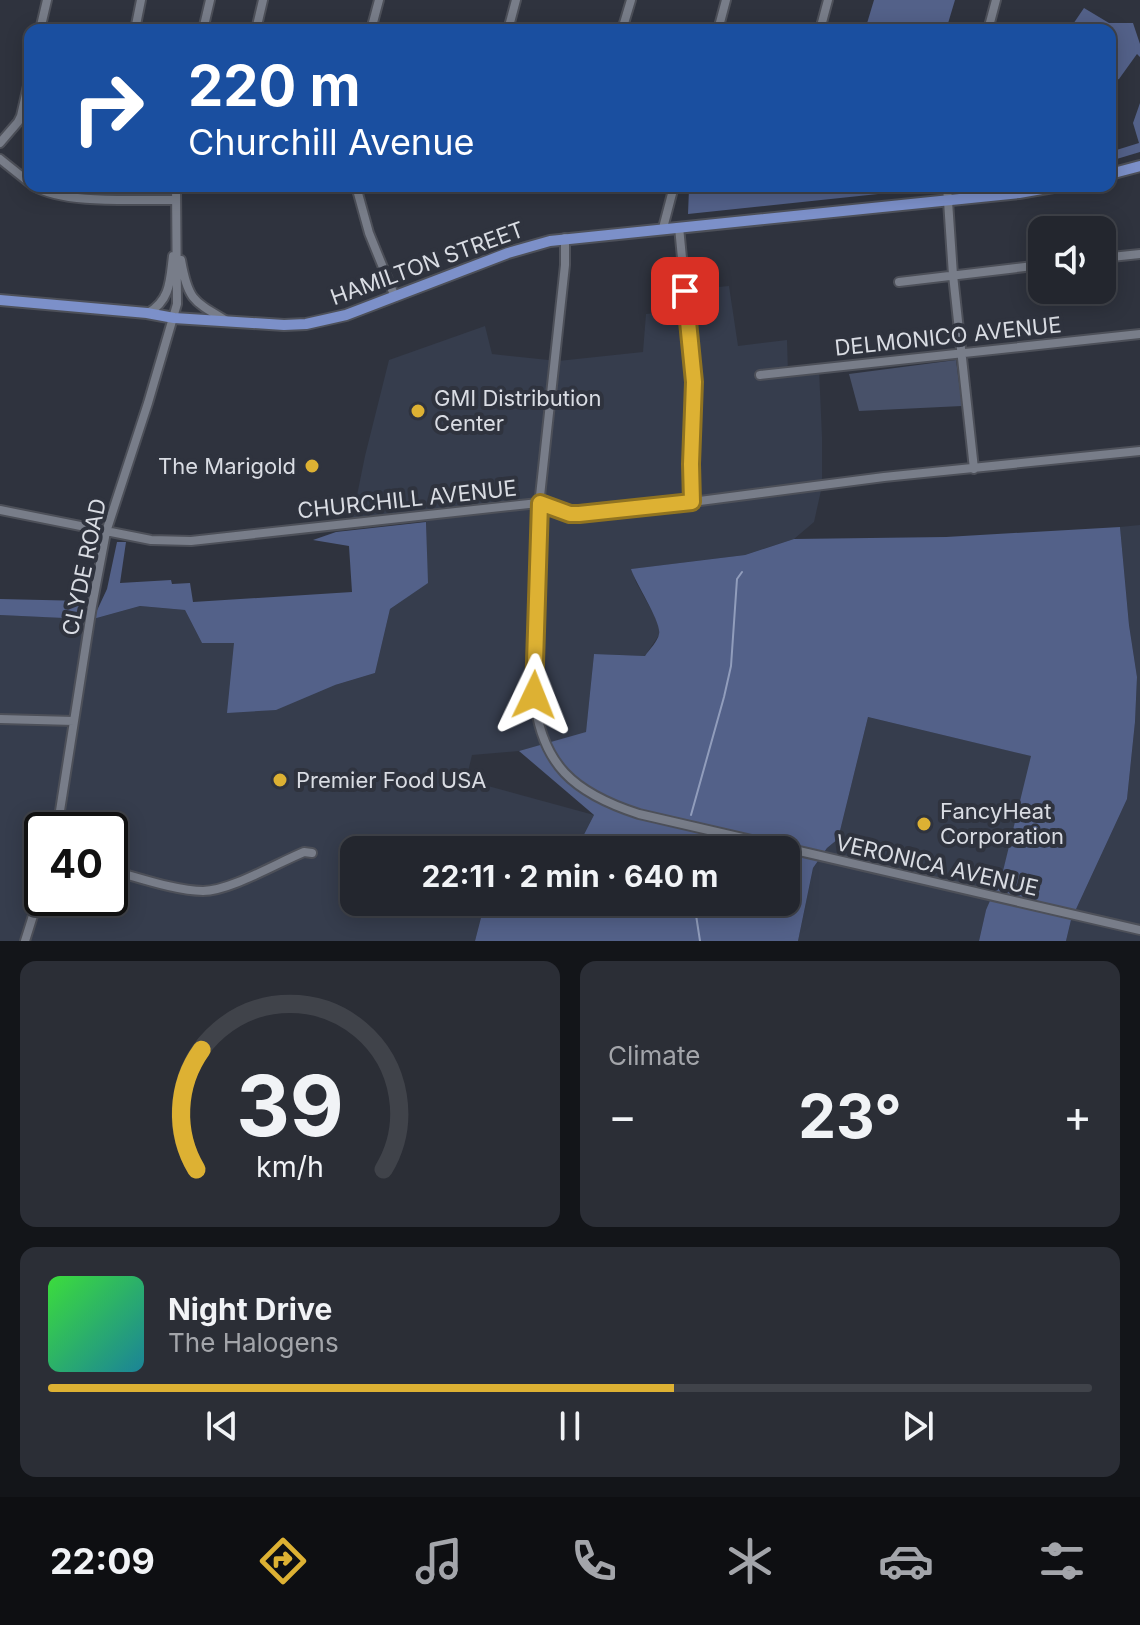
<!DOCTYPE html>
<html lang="en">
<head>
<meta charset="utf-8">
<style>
  body { margin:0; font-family:Inter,sans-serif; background:#2b2e36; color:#f1f3f6; height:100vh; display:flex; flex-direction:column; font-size:30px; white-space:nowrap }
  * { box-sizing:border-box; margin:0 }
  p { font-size:26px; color:#a3a5aa }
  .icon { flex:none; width:44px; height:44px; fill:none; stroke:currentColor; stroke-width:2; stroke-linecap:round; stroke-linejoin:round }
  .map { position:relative; height:941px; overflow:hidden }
  .details { display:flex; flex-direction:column; gap:20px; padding:20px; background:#131519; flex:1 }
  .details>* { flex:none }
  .top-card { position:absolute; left:24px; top:24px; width:1092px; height:168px; border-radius:16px; box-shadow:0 4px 20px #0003,0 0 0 2px #40434a; background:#1a4fa0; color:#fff; overflow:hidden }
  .tools { position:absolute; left:1028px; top:216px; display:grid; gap:16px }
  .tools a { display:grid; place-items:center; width:88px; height:88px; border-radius:16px; background:#23262e; box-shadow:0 4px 20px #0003,0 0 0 2px #40434a; font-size:40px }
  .speed { position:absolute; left:24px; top:812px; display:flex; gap:16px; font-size:40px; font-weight:700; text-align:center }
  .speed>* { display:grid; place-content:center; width:104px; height:104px; border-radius:50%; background:#23262e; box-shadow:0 4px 20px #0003,0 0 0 2px #40434a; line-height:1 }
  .speed .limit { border:4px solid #111; border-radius:12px; background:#fff; color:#111 }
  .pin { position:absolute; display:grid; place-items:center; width:68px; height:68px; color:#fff; margin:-34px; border-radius:16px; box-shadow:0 4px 12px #0006 }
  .me { position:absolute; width:88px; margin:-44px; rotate:2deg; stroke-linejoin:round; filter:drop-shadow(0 0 6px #0008) }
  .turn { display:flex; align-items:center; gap:28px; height:168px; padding:0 32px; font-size:36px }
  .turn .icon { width:104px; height:104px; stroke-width:2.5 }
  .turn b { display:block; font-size:56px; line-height:68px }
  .big { font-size:60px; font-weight:700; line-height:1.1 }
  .details .widget { flex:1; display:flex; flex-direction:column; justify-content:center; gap:12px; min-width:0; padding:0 28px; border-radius:16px; background:#2b2e36 }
  .details .dial { align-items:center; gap:0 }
  .dial svg { height:208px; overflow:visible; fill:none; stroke:#40434a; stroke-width:7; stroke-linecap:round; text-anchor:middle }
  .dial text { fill:#f1f3f6; stroke:none }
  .song { display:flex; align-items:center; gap:24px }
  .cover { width:96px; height:96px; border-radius:12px; background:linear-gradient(135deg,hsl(120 70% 55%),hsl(190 70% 35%)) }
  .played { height:8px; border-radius:4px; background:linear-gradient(90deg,#ddb133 60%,#40434a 60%) }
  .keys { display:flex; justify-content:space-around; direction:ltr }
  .heat { display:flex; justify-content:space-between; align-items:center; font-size:44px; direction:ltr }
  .details .tiles { flex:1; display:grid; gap:20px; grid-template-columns:1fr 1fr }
  .widget:last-child { grid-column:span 2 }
  .trip { position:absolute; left:340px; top:836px; width:460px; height:80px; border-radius:16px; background:#23262e; box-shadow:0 4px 20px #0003,0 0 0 2px #40434a; font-weight:700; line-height:80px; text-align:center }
  .menu { display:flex; height:128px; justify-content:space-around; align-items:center; background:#0e0f12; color:#a3a5aa }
  .menu .icon { width:56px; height:56px }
  .menu .active { color:#ddb133 }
  .menu b { font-size:36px; color:#f1f3f6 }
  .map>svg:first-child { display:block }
  .built { fill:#363d4d; fill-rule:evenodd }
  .green { fill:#485169 }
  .forest { fill:#536189 }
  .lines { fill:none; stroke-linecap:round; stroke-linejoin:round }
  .stream { stroke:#919dbc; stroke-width:2 }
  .minor-casing { stroke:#4d5059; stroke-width:12 }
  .major-casing { stroke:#4d5059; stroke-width:14 }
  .minor { stroke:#787d89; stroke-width:8 }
  .major { stroke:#7c90c9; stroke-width:10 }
  .route-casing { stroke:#907321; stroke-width:20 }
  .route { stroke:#ddb133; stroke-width:14 }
  .poi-dot { fill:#ddb133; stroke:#2f333e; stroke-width:3 }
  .labels { text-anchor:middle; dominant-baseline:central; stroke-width:8; stroke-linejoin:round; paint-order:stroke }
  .street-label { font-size:22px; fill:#d9dce3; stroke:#2f333e }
  .poi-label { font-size:22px; fill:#d9dce3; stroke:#2f333e; text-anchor:start }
</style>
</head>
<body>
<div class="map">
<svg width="1140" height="941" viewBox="0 0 1140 941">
  <rect width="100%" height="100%" fill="#2f333e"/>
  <path class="built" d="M729,286L738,346L787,340L788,373L819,369L822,437V486L814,522L794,539L745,555L632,569L636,582L659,624V635L645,656L594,654L586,733L519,751L472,755L466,780L594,815L576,850H354V902H485L475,941H0V615L93,619L140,606L185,610L202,643H235L335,685L375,673L390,609L427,583L426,516L351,525L365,456L389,360L485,326L492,354L558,361L643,352L646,314L689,310L688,290ZM42,830H110V898H42Z
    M1140,525V941H1066L1071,920L1127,799L1135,722L1137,677L1129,625L1120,527Z
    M868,717L1032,756L998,893L986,910L979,941H798L813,868L827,848L838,839Z"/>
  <path class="green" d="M956,360L962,406L859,411L849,374Z"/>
  <path class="forest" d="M874,0H955L946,30H865Z
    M1084,8L1109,23H1133L1140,44V57L1137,54L1119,79L1110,82V30H1069Z
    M1140,103V152L1110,161V152L1139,143L1133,123Z
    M694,186H917L916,190L688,214L689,189Z
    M426,522L428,583L390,609L375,673L335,685L276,710L227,713L234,643H202L185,610L140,606L93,619L107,589L117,542H126L120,583L171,580L172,584L190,583L193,602L352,592L349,546L313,540L336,532Z
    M1120,527L1129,625L1137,677L1135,722L1127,799L1071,920L1066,941H979L986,910L1003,871L1031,756L868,717L838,839L827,848L813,868L798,941H475L485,902H786V850H576L594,815L519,751L586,732L594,654L645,656C649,650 658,641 659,634C662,623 636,584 631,569L745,555L794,539L946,537Z
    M0,599L86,601L85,619L0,615Z"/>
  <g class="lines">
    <path class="stream" d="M691,815L724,697L731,666L737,579L742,572
      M687,850L688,835
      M694,902L700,941"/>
    <g class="minor-casing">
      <path id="minor" d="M40,30L47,0
        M135,30L141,0
        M203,30L210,0
        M256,30L263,0
        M371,30L379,0
        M508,30L516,0
        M622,30L631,0
        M718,30L726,0
        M820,30L828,0
        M988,30L996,0
        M0,143L18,122L21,116L30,77
        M0,159L30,183
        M34,186C65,205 139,199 176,200
        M356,186L369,233L395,297
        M947,186L953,275L974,469
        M679,227L694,382L691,464L692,502
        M663,228L674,186
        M565,238V265L540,496L534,695C541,765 574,793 639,814L1140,930
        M1102,258L1140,254
        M181,260C188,300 193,301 227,321
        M899,282L1042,265
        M148,313C171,300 170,279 173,256
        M760,375L1140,334
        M0,510L151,540L191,541L538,503L570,514H579L692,502L884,477L1140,451
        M0,719L74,721
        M57,830L92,606L106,532L148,403L177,304L176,186
        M110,870C137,877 176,891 203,891C230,891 277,863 304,852L312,853
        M25,941L42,887"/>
    </g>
    <g class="major-casing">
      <path id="major" d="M1110,174L1140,166
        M0,300L147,313L174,318L284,325L306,324L346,315L508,253L550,241L1019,193L1059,186"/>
    </g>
    <use href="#minor" class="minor"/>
    <use href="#major" class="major"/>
  </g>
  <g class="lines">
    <g class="route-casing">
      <path id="route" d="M534,695L540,503L570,514H579L692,502L691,464L694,382L685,291"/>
    </g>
    <use href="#route" class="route"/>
  </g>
  <g class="poi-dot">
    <circle cx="418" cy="411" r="8"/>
    <circle cx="312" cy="466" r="8"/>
    <circle cx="280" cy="780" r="8"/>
    <circle cx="924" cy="824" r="8"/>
  </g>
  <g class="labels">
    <g class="street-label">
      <text transform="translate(427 263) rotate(-20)">HAMILTON STREET</text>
      <text transform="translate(948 336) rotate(-6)">DELMONICO AVENUE</text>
      <text transform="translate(407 499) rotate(-6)">CHURCHILL AVENUE</text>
      <text transform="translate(84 567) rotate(-78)">CLYDE ROAD</text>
      <text transform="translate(937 865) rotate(13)">VERONICA AVENUE</text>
    </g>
    <g class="poi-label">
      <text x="434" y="398">GMI Distribution<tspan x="434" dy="25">Center</tspan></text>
      <text x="296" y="466" text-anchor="end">The Marigold</text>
      <text x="296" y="780">Premier Food USA</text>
      <text x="940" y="811">FancyHeat<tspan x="940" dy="25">Corporation</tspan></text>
    </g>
  </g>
</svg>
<div class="tools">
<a><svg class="icon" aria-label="sound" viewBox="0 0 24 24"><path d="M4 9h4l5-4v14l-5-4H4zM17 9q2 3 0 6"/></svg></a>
</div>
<div class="speed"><div class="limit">40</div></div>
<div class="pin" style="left:685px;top:291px;background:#d93025"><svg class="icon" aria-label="arrive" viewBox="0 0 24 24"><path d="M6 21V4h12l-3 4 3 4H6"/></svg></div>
<svg class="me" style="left:534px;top:695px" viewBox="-20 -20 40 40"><path d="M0-17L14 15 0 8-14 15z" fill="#ddb133" stroke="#fff" stroke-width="4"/></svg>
<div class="trip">22:11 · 2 min · 640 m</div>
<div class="top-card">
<div class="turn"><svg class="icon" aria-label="right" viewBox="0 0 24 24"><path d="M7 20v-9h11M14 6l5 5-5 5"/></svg><div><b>220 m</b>Churchill Avenue</div></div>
</div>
</div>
<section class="details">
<div class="tiles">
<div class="widget dial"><svg viewBox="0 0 100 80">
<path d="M14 69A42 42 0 1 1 86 69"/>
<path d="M14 69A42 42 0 0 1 16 23" stroke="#ddb133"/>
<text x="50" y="56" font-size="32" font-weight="700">39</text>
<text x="50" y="72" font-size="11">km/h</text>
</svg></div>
<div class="widget"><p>Climate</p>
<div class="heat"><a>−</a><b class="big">23°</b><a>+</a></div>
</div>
<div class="widget">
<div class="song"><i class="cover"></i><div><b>Night Drive</b><p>The Halogens</p></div></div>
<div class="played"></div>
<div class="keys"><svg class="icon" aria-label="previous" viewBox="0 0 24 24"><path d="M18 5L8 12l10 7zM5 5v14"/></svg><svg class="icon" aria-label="pause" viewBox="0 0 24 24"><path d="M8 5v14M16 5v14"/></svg><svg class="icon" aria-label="next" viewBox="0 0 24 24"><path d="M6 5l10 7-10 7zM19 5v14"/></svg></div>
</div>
</div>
</section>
<nav class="menu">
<b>22:09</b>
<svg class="icon active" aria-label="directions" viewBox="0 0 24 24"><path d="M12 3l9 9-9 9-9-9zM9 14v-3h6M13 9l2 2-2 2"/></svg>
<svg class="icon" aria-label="music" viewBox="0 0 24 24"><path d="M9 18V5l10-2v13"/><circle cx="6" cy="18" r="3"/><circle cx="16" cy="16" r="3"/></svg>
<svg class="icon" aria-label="phone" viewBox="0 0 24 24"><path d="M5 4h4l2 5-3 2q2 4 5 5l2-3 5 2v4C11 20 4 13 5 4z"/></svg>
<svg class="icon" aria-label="climate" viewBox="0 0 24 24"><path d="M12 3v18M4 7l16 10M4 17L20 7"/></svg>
<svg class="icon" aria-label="car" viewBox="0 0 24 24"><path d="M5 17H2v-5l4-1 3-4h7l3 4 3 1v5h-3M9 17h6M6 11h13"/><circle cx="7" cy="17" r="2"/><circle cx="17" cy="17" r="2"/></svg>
<svg class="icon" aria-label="filters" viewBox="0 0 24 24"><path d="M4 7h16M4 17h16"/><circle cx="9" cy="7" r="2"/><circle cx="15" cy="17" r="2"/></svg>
</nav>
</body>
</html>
